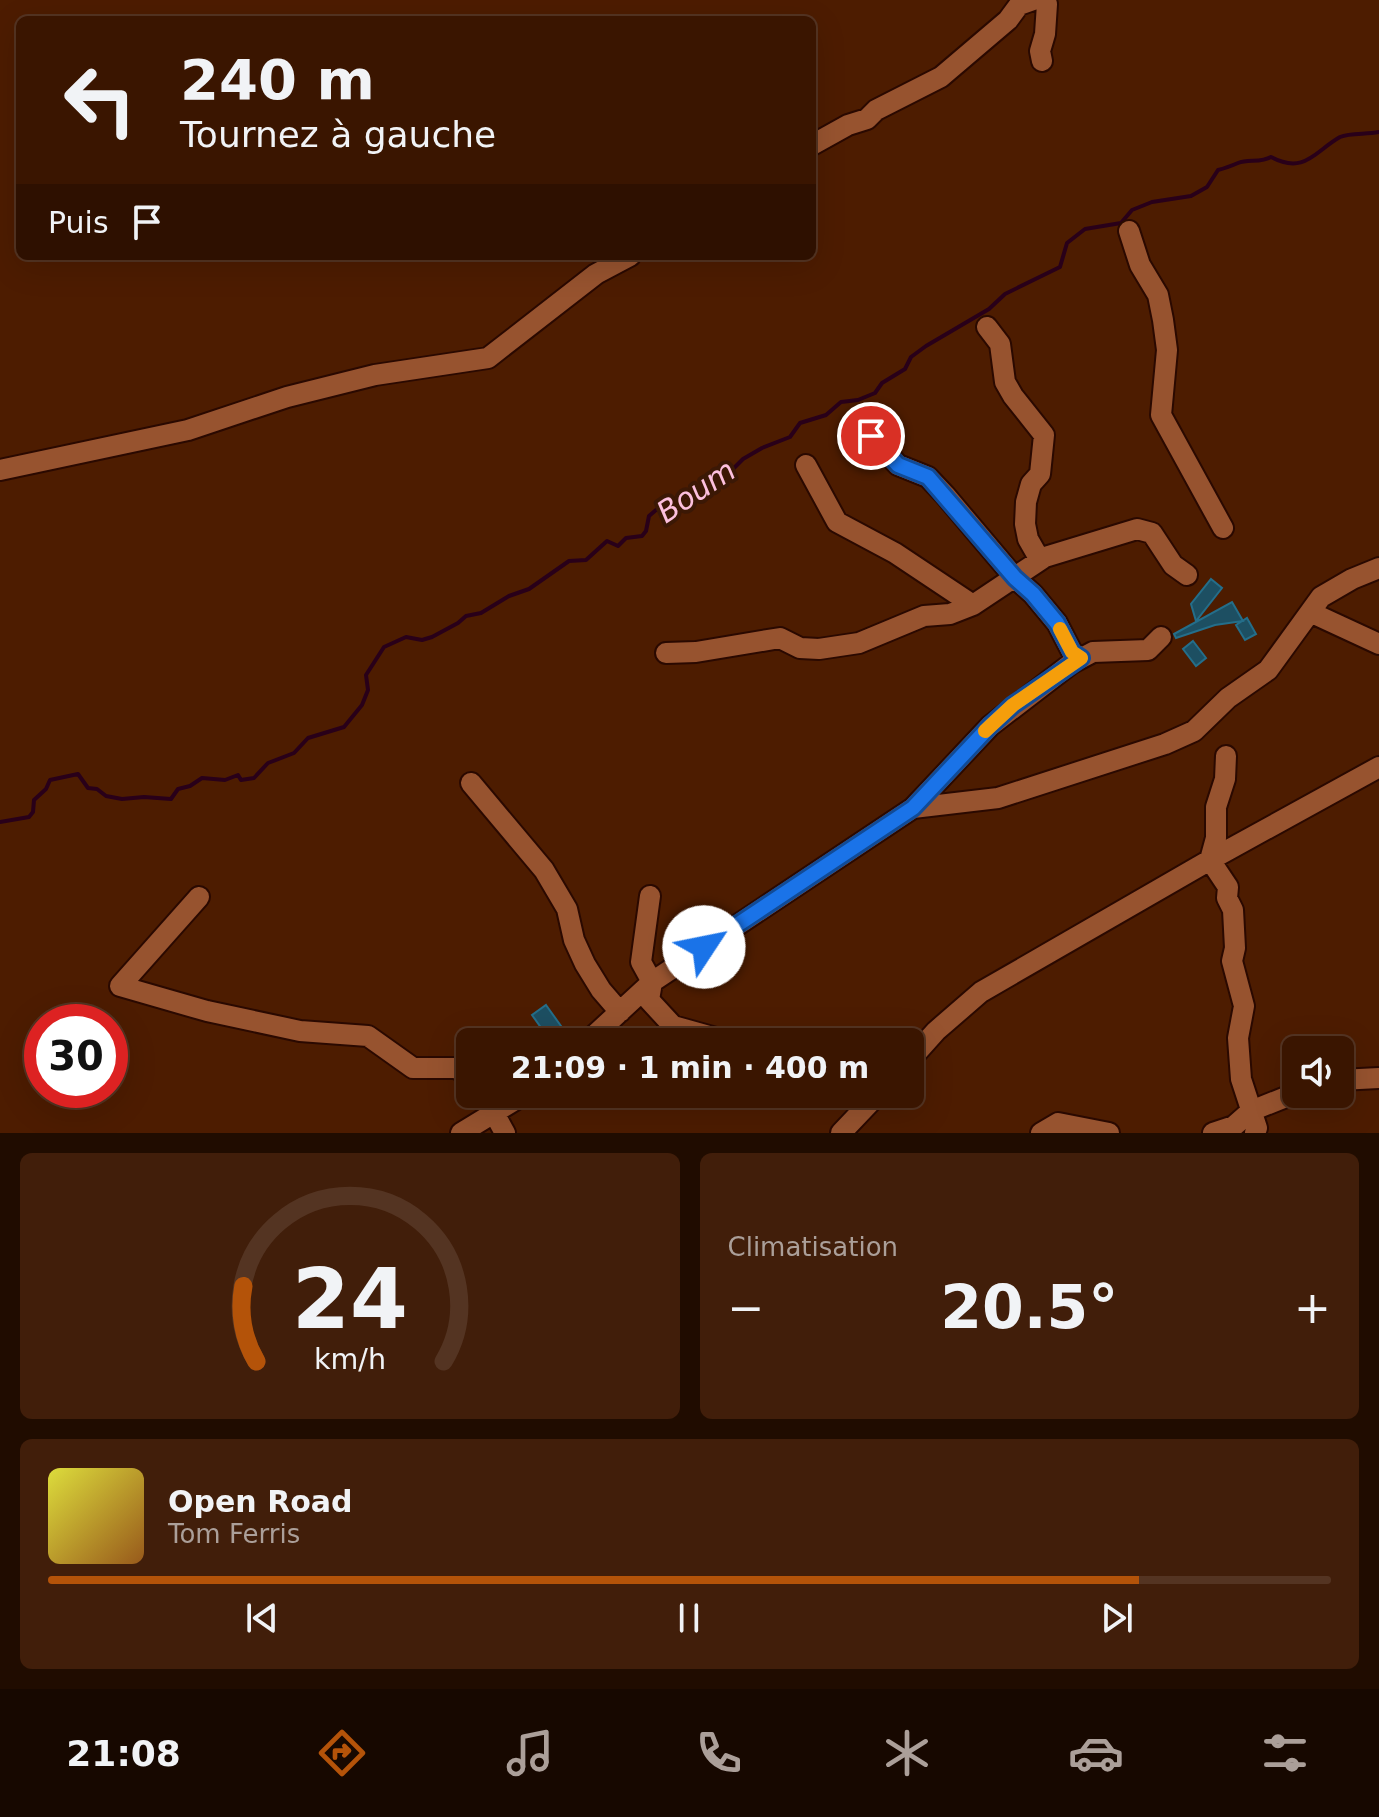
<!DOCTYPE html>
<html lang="fr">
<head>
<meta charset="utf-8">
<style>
  body { margin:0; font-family:"DejaVu Sans",sans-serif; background:#411e0a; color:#f1f3f6; height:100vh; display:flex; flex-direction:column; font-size:30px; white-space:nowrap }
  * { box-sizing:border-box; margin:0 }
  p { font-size:26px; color:#ab9f99 }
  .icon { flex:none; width:44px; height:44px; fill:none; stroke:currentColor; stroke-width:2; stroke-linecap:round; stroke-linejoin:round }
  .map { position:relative; height:1133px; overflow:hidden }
  .panel { display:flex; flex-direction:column; gap:20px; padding:20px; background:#200c00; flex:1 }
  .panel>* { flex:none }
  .guide { position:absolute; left:16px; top:16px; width:800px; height:244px; border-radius:12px; box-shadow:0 8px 32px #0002,0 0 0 2px #543422; background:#3a1500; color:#f1f3f6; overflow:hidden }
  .fabs { position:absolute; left:1282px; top:1036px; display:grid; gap:16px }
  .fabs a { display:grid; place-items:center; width:72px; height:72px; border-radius:12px; background:#3a1500; box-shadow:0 8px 32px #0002,0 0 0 2px #543422; font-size:40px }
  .speed { position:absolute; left:24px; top:1004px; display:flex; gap:16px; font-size:40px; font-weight:700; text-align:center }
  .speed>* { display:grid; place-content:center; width:104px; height:104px; border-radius:50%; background:#3a1500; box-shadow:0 8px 32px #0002,0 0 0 2px #543422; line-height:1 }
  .speed .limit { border:12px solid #d22; background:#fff; color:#111 }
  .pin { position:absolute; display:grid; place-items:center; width:68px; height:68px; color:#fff; margin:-34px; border:4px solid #fff; border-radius:50%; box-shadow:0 2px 8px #0007 }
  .me { position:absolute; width:88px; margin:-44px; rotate:56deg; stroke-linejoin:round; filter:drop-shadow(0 0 6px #0008) }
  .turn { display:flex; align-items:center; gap:28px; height:168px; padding:0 32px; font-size:36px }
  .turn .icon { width:104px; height:104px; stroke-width:2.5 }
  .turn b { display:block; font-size:56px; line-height:68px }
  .then { display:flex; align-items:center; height:76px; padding:0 32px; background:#0003; gap:16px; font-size:30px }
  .big { font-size:60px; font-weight:600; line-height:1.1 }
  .panel .tile { flex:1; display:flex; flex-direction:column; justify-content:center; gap:12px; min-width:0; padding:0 28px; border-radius:12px; background:#411e0a }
  .panel .dial { align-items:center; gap:0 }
  .dial svg { height:208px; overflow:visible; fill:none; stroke:#543422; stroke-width:7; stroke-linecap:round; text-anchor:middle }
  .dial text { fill:#f1f3f6; stroke:none }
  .song { display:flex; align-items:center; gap:24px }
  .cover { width:96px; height:96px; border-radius:12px; background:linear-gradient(135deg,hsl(60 70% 55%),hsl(30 70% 35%)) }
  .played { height:8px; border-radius:4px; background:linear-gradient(90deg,#b45309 85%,#543422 85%) }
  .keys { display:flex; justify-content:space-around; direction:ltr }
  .heat { display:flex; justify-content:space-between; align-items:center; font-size:44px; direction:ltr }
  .panel .tiles { flex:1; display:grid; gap:20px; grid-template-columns:1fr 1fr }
  .tile:last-child { grid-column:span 2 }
  .trip { position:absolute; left:456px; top:1028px; width:468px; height:80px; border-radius:12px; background:#3a1500; box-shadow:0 8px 32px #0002,0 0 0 2px #543422; font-weight:600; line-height:80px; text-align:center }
  .tabs { display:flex; height:128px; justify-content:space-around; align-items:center; background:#170800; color:#ab9f99 }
  .tabs .icon { width:56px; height:56px }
  .tabs .active { color:#b45309 }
  .tabs b { font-size:36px; color:#f1f3f6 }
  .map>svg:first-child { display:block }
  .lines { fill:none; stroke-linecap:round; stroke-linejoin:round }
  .stream { stroke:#290019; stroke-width:4 }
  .building { fill:#1d4f62; stroke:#246e8a; stroke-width:2 }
  .minor-casing { stroke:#2a0900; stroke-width:24 }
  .minor { stroke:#97532f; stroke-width:20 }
  .route-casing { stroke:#114b97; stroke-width:20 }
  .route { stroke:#1a73e8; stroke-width:14 }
  .slow { stroke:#f59e0b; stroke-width:14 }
  .labels { text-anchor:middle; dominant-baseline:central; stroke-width:8; stroke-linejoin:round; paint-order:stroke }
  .water-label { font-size:30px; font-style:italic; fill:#fcc0de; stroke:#3b1805 }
</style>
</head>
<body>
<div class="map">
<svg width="1379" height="1133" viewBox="0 0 1379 1133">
  <rect width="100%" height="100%" fill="#4d1c00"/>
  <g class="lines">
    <path class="stream" d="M0,822L29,817L33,812L34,800L46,789L50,780L78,774L88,788L97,789L106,796L122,799L144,797L171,799L178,789L190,786L202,778L225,780L238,775L241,780L254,778L268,763L294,753L308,738L344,727L362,705L368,690L366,675L384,647L406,637L422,640L432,637L458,623L466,616L481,613L509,596L529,589L569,561L586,560L607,541L618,546L626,538L642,536L646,531L649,516L656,510L721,481L743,459L762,448L790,437L800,423L826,415L841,402L858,400L875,393L882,383L905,369L911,357L926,346L989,309L1005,294L1060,267L1067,243L1085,229L1121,223L1132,210L1152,202L1191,196L1207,187L1218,170C1226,168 1231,166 1238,163C1248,159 1261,163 1271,157C1305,175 1315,151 1340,137C1351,132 1367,135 1379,132"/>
  </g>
  <path class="building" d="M1211,579L1222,588L1196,621L1191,604Z
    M1232,602L1243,621L1215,625L1176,638L1174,634Z
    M1247,618L1256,634L1245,640L1236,625Z
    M1193,641L1206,658L1196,666L1183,649Z
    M546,1005L561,1026L547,1036L532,1015Z"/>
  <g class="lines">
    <g class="minor-casing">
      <path id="minor" d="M1042,61L1040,51L1045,34L1047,4L1045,0
        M812,145L848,125L867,119L876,110L941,77L1008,20L1019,5L1033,0
        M1129,231L1140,265L1158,295L1163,320L1167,350L1161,415L1223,528
        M987,327L1000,344L1005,382L1013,396L1044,435L1040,474L1031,484L1026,502L1025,524L1028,539L1040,560
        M871,436L898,465L928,477L945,495L1015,578L1033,594L1057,623L1072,652L1081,658
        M806,465L837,522L895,553L973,605
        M0,470L188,430L287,397L375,375L488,358L596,274L630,256
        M1312,613L1379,644
        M666,653L696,652L780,638L800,648L819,649L859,643L924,616L950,614L973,605L1045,557L1137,529L1152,533L1173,565L1187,575
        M1226,756L1225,779L1216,807V838L1210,860L1228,887L1227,898L1233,910L1235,948L1232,961L1244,1006L1238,1038L1241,1079L1257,1128L1255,1133
        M471,783L544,870L567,909L574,940L585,964L601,990L620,1012
        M913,808L990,726L1072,663L1093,652L1148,650L1161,637
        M650,896L641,962L652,982L649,1000L673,1026L723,1040
        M199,897L120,986L207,1011L300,1031L368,1036L413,1068H456L470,1076
        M587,1042L652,982L913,808L998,798L1165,744L1194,731L1228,698L1268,670L1321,597L1352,579L1379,568
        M910,1060L936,1031L981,992L1210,860L1379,767
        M1340,1080L1379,1078
        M494,1113L505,1133
        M461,1133L525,1094
        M841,1133L878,1094
        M1041,1133L1058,1123L1109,1133
        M1213,1133L1234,1126L1251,1111L1296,1093"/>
    </g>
    <use href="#minor" class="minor"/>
  </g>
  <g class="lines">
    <g class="route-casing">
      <path id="route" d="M704,947L913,808L990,726L1013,705L1081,658L1072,652L1057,623L1033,594L1015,578L928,477L898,465L871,436"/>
    </g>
    <use href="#route" class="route"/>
    <path class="slow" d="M985,731L1013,705L1081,658L1072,652L1060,629"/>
  </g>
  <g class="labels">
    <g class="water-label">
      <text transform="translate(696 491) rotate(-34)">Boum</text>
    </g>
  </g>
</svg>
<div class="fabs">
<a><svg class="icon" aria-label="sound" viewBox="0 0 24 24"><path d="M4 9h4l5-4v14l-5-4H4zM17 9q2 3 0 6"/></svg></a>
</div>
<div class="speed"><div class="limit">30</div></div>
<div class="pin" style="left:871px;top:436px;background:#d93025"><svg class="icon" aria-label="arrive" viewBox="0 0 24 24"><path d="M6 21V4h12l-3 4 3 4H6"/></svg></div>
<svg class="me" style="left:704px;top:947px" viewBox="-20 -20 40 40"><circle r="19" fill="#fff"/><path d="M0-13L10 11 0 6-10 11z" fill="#1a73e8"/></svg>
<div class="trip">21:09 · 1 min · 400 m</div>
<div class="guide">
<div class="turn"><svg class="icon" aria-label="left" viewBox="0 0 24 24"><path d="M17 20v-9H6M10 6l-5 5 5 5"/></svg><div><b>240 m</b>Tournez à gauche</div></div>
<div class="then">Puis<svg class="icon" aria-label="arrive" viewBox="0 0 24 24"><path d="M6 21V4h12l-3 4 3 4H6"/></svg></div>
</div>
</div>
<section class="panel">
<div class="tiles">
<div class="tile dial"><svg viewBox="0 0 100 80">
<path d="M14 69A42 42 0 1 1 86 69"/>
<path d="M14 69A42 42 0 0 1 9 40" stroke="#b45309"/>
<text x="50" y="56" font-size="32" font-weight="700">24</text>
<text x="50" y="72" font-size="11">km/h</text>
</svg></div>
<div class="tile"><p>Climatisation</p>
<div class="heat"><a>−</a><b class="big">20.5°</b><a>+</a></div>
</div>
<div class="tile">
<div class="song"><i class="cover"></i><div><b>Open Road</b><p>Tom Ferris</p></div></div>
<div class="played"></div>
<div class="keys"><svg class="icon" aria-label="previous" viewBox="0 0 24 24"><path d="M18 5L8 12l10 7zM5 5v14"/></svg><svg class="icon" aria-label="pause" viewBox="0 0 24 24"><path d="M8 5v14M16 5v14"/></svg><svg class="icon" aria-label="next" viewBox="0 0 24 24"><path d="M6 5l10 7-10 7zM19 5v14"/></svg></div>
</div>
</div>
</section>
<nav class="tabs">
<b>21:08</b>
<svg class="icon active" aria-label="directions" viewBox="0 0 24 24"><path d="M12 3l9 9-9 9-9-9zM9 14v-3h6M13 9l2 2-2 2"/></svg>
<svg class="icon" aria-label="music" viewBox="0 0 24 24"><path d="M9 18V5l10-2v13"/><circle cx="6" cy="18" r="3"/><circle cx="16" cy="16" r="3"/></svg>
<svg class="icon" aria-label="phone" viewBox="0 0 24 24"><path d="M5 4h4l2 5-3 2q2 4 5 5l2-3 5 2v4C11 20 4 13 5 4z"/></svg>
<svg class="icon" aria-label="climate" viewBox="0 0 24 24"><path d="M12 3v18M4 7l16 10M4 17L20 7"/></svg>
<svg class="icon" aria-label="car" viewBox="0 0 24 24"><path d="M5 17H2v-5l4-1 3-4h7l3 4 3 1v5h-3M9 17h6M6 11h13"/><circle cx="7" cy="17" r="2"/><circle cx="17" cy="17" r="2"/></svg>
<svg class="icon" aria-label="filters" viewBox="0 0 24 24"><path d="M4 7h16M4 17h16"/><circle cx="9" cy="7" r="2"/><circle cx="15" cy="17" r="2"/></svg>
</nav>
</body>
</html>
